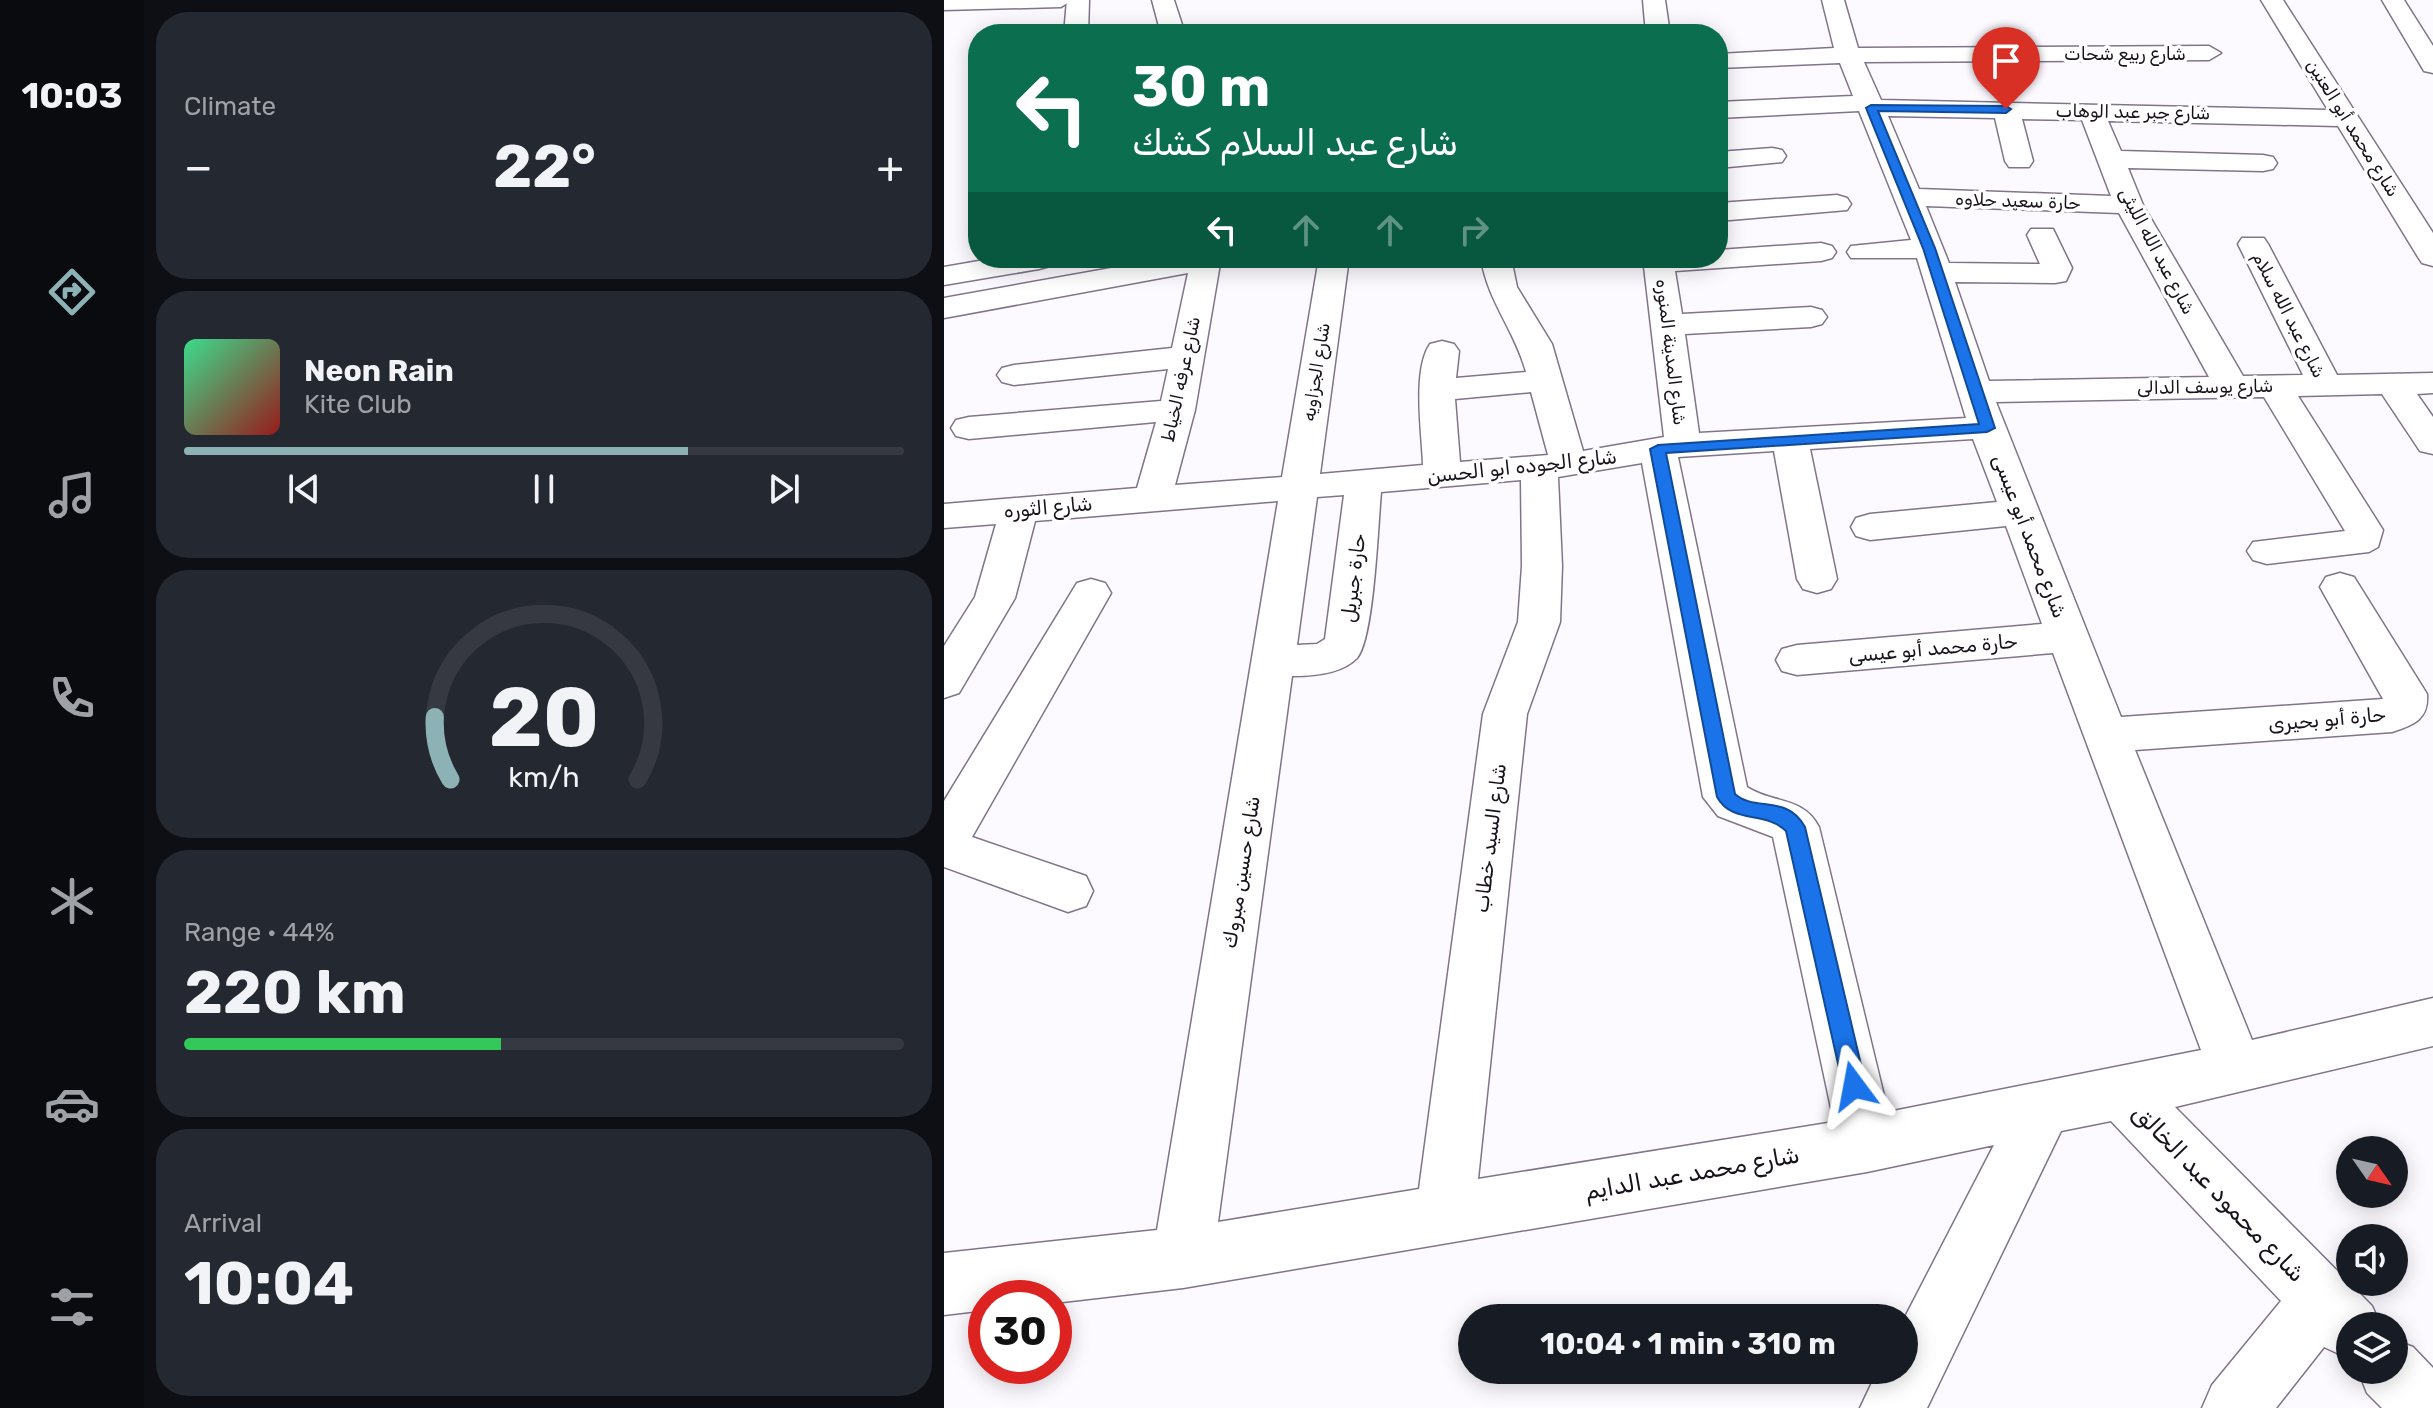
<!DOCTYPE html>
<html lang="en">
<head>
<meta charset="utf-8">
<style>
  body { margin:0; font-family:Rubik,Vazirmatn,sans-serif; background:#242831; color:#f1f3f6; height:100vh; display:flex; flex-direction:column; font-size:30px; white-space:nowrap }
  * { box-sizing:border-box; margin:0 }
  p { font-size:26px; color:#9ea1a6 }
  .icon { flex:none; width:44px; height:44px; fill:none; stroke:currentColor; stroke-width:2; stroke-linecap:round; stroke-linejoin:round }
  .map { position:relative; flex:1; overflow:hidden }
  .side { display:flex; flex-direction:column; gap:12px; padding:12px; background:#0d0f14; width:800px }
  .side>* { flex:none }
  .banner { position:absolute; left:24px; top:24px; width:760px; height:244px; border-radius:32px; box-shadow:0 4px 20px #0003; background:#0b6e4f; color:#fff; overflow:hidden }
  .needle { width:52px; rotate:124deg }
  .buttons { position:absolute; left:1392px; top:1136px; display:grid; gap:16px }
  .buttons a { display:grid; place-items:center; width:72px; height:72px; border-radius:50%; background:#171b24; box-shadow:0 4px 20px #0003; font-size:40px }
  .speed { position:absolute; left:24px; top:1280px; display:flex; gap:16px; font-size:40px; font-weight:700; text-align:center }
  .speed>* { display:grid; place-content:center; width:104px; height:104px; border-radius:50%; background:#171b24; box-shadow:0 4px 20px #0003; line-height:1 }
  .speed .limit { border:12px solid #d22; background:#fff; color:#111 }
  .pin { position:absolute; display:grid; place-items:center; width:68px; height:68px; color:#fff; margin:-82px -34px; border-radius:50% 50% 50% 0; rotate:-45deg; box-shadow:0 0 8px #0007 }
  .pin .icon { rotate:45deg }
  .me { position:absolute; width:88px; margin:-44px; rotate:347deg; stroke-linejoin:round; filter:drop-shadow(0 0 6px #0008) }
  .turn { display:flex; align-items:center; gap:28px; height:168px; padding:0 32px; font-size:36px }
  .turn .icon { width:104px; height:104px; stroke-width:2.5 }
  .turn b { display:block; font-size:56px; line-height:68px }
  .lanes { display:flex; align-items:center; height:76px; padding:0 32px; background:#0003; justify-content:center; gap:40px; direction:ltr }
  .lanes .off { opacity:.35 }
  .big { font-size:60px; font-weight:700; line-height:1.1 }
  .side .widget { flex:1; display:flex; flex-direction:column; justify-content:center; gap:12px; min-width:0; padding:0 28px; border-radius:32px; background:#242831 }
  .side .dial { align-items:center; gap:0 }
  .dial svg { height:208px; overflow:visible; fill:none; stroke:#363941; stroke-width:7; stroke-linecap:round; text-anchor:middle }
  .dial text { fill:#f1f3f6; stroke:none }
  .song { display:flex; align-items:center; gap:24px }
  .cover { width:96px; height:96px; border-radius:12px; background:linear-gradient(135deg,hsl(150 70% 55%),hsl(0 70% 35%)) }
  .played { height:8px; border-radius:4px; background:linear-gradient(90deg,#8db2b6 70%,#363941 70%) }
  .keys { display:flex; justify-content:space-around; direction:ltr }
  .heat { display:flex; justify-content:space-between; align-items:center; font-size:44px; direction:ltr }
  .charge { height:12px; border-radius:6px; background:linear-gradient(90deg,#34c759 44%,#363941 0) }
  .trip { position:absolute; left:514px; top:1304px; width:460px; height:80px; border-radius:40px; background:#171b24; box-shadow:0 4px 20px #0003; font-weight:700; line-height:80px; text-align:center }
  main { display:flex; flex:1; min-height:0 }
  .dock { display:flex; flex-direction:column; width:144px; justify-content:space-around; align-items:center; background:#090b0e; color:#9ea1a6 }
  .dock .icon { width:56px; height:56px }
  .dock .on { color:#8db2b6 }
  .dock b { font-size:36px; color:#f1f3f6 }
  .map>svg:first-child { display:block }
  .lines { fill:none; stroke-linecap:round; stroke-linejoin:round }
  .street-casing { stroke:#80748a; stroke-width:3 }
  .secondary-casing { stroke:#80748a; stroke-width:3 }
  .street { fill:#fff; fill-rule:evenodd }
  .secondary { fill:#fff; fill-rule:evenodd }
  .route { fill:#1a73e8; stroke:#114b97; stroke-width:2 }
  .labels { text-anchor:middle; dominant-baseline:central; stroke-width:7; stroke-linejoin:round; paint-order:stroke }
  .far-street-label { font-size:18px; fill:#17121b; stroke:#fff }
  .street-label { font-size:20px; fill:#17121b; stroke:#fff }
  .near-street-label { font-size:24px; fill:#17121b; stroke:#fff }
</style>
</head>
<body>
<main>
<nav class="dock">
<b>10:03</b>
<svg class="icon on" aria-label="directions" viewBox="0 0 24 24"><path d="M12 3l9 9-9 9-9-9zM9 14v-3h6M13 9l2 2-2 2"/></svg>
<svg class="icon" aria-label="music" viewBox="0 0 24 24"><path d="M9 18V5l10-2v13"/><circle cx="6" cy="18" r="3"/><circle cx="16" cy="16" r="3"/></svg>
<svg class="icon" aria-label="phone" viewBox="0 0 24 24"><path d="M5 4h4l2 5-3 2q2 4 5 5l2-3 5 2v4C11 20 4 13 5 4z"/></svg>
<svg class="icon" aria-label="climate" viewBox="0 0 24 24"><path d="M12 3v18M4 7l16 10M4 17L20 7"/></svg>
<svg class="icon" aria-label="car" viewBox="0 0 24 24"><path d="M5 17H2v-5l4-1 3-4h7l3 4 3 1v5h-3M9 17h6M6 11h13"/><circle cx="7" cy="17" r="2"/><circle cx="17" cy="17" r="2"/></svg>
<svg class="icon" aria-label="filters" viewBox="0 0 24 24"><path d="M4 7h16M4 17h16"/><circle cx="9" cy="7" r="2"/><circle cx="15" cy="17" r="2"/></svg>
</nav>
<section class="side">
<div class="widget"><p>Climate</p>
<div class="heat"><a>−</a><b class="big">22°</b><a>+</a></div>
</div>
<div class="widget">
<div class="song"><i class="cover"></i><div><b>Neon Rain</b><p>Kite Club</p></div></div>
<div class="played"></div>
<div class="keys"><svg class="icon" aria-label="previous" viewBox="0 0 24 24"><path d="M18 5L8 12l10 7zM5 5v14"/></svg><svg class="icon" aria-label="pause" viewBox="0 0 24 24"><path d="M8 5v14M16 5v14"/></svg><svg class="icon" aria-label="next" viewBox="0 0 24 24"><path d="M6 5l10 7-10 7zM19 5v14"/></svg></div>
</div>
<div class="widget dial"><svg viewBox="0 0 100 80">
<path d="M14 69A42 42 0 1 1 86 69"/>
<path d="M14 69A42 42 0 0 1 8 45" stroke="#8db2b6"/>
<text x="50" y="56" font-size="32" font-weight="700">20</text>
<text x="50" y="72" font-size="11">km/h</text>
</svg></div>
<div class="widget"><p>Range · 44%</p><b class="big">220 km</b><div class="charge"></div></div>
<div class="widget"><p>Arrival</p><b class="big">10:04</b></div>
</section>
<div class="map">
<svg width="1489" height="1408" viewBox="0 0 1489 1408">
  <rect width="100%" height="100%" fill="#fdfaff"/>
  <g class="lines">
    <g class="street-casing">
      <path id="street" d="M123,0H145L144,34H120Z
        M208,0H230L241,34H217Z
        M699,0H721L726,34H702Z
        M878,0H900L914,48L1265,46L1277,53L1265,60L920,62L937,100L1384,110L1317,0H1339L1489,233V266L1478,263L1474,257L1394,126L1164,121L1177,151L1319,155L1329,157L1333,163L1329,169L1319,171L1184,168L1199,205L1299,376L1359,375L1294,244L1298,238H1320L1324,244L1393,375L1489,373V393L1473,394L1489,417V454L1476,451L1438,394L1354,396L1439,530L1434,547L1425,552L1323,564L1309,560L1303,551L1309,542L1401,531L1320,397L1052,402L1177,717L1439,699L1376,587L1382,577L1396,573L1410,577L1483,694C1485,719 1470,725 1448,732L1191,750L1308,1040L1489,998V1046L1231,1107L1428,1306L1437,1326H1406V1359L1380,1347L1332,1408H1258L1268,1385L1337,1301L1167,1121L1117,1131L983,1408H916L934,1370H960V1319L1050,1145L923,1172L239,1288L110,1303V1298H42V1310L0,1315V1253L213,1230L334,501L91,521L71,598L15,693L0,698V646L31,597L52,524L0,528V504L193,488L212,422L25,439L12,436L7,428L12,420L25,417L217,401L224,369L70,385L58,382L53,375L58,368L70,365L228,348L244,273L0,318V298L223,258H277L251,410L231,485L338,477L375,258H405L376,474L479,465C478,433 468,370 486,344L498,341L510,344L515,351L512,378L582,372C571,331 543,300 537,258H567L573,287L608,344L639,451L720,437L699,258H774V250L877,243L888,246L892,252L888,258L877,261L731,271L738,314L867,307L878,310L883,317L878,324L867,327L741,334L755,433L1022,418L973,258H907L903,252L907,246L967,240L915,111L774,118V102L909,96L896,63L774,68V54L890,48ZM944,116L1051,118L1061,161L1065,167H1085L1089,161L1078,119L1138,120L1167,196L975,189ZM982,206L1175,213L1265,377L1045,381L1011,282L1111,283L1122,281L1128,268L1109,229H1087L1083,235L1096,264L1005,263ZM587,392L604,455L516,462L511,399ZM1029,439L1053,502L926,514L912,518L907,527L912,536L926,540L1062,526L1098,624L853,645L838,649L832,660L838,671L853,675L1109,653L1257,1050L944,1112L875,827C859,796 829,804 803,787L734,457L830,451L853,579L859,589L873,593L887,589L893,579L866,449ZM698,463L759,797L774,816L829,837L890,1122L534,1179L583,714L616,622L618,566L614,477ZM577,480L578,566L574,622L539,714L475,1189L274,1222L348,676C369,676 398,674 413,658C430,639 434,524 437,492ZM400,495L381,639L373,644L353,645L373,497Z
        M1438,0H1460L1489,46V73L1480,71Z
        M828,148L838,150L842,156L838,162L774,168V152Z
        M893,195L903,198L907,204L903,210L774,221V203Z
        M52,258L110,260L106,266L95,269L0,285V267Z
        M147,579L161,583L167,593L28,837L142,876L149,891L142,906L124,912L0,867V801L133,583Z
        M1450,1340L1469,1347L1489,1368V1408H1438L1423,1393L1414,1370H1450Z"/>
    </g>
    <g class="secondary-casing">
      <path id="secondary" d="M0,0H128L117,7L0,10Z"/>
    </g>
    <use href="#street" class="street"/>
    <use href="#secondary" class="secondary"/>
  </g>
  <path class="route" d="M927,105L1062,106L1067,109L1062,113L934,111L991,248L1051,428L1043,432L722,453L791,794C811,812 843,794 861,827L922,1086L919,1094L910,1097L902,1094L899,1086L842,831C820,810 789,825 773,797L706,449L714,445L1035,424L979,248L922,108Z"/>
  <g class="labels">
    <g class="far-street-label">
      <text x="1181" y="54">شارع ربيع شحات</text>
      <text transform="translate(1189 112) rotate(1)">شارع جبر عبد الوهاب</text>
      <text transform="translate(1409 128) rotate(58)">شارع محمد أبو العنين</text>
      <text transform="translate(1074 201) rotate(2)">حارة سعيد حلاوه</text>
      <text transform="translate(1213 251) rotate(62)">شارع عبد الله الليثى</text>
      <text transform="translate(1345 315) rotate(63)">شارع عبد الله سلام</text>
      <text transform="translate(727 352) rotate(83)">شارع المدينة المنوره</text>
      <text transform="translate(372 372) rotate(-81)">شارع الجزاويه</text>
      <text transform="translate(237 379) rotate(-78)">شارع عرفه الخياط</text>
      <text transform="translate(1261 387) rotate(-1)">شارع يوسف الدالى</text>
    </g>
    <g class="street-label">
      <text transform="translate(578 466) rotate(-6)">شارع الجوده ابو الحسن</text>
      <text transform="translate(104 507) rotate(-5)">شارع الثوره</text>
      <text transform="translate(1086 536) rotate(69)">شارع محمد أبو عيسى</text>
      <text transform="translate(409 578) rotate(-83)">حارة جبريل</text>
      <text transform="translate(989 648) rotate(-5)">حارة محمد أبو عيسى</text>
      <text transform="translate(1383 719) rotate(-5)">حارة أبو بحيرى</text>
      <text transform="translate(546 838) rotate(-83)">شارع السيد خطاب</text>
      <text transform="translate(297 872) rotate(-81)">شارع حسين مبروك</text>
    </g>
    <g class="near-street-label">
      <text transform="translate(748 1173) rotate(-10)">شارع محمد عبد الدايم</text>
      <text transform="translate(1275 1193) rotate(46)">شارع محمود عبد الخالق</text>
    </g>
  </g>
</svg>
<div class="buttons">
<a><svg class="needle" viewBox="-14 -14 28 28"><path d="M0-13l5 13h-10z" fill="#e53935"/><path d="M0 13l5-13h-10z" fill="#9ea1a6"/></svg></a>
<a><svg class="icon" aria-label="sound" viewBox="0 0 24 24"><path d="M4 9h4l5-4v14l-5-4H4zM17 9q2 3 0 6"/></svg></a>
<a><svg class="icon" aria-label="layers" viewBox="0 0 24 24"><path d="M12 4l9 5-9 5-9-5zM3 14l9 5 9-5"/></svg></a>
</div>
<div class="speed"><div class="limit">30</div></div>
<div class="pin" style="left:1062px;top:109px;background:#d93025"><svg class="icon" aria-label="arrive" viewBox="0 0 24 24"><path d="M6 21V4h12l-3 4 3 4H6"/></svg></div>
<svg class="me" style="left:910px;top:1086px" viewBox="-20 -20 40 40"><path d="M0-17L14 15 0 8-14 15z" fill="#1a73e8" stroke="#fff" stroke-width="4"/></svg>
<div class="trip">10:04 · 1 min · 310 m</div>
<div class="banner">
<div class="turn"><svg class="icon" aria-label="left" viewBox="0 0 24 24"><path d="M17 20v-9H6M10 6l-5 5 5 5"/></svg><div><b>30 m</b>شارع عبد السلام كشك</div></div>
<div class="lanes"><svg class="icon" aria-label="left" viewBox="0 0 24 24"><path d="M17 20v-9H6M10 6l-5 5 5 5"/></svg><svg class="icon off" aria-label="ahead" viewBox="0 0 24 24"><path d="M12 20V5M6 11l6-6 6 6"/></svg><svg class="icon off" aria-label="ahead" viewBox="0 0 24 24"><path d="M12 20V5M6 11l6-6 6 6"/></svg><svg class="icon off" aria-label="right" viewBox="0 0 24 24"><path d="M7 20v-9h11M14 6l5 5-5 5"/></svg></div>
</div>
</div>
</main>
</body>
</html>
